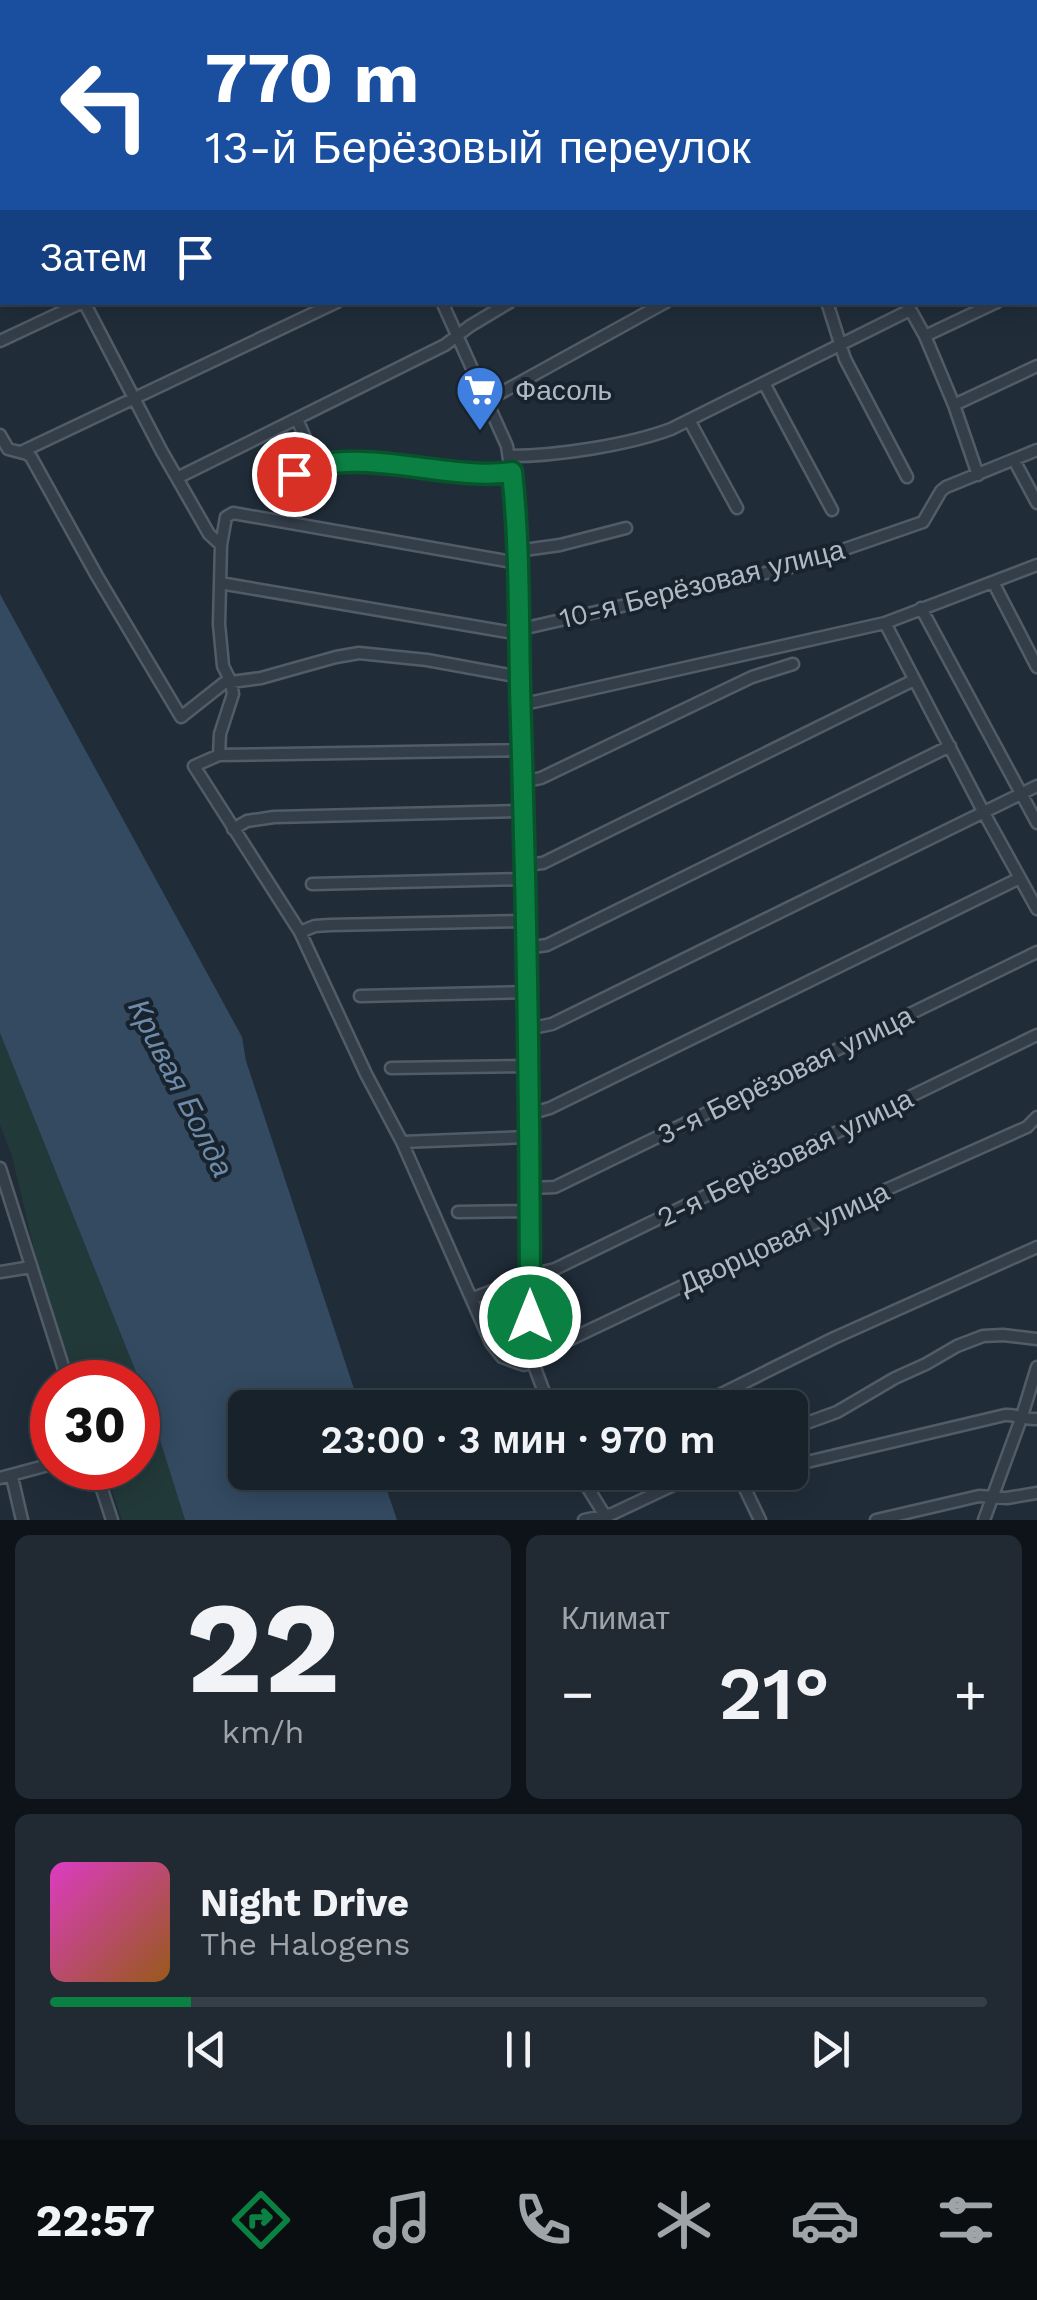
<!DOCTYPE html>
<html lang="ru">
<head>
<meta charset="utf-8">
<style>
  body { margin:0; font-family:"Work Sans",sans-serif; background:#212a33; color:#f1f3f6; height:100vh; display:flex; flex-direction:column; font-size:38px; white-space:nowrap }
  * { box-sizing:border-box; margin:0 }
  p { font-size:32px; color:#9fa4a9 }
  .icon { flex:none; width:55px; height:55px; fill:none; stroke:currentColor; stroke-width:2; stroke-linecap:round; stroke-linejoin:round }
  .map { position:relative; height:1520px; overflow:hidden }
  .panel { display:flex; flex-direction:column; gap:15px; padding:15px; background:#0d1318; flex:1 }
  .panel>* { flex:none }
  .guide { position:absolute; left:0px; top:0px; width:1038px; height:305px; box-shadow:0 5px 25px #0003,0 0 0 2px #363f47; background:#1a4fa0; color:#fff; overflow:hidden }
  .speed { position:absolute; left:30px; top:1360px; display:flex; gap:20px; font-size:50px; font-weight:700; text-align:center }
  .speed>* { display:grid; place-content:center; width:130px; height:130px; border-radius:50%; background:#18222b; box-shadow:0 5px 25px #0003,0 0 0 2px #363f47; line-height:1 }
  .speed .limit { border:15px solid #d22; background:#fff; color:#111 }
  .pin { position:absolute; display:grid; place-items:center; width:85px; height:85px; color:#fff; margin:-42px; border:5px solid #fff; border-radius:50%; box-shadow:0 2px 10px #0007 }
  .me { position:absolute; width:110px; margin:-55px; rotate:0deg; stroke-linejoin:round; filter:drop-shadow(0 0 8px #0008) }
  .turn { display:flex; align-items:center; gap:35px; height:210px; padding:0 40px; font-size:45px }
  .turn .icon { width:130px; height:130px; stroke-width:2.5 }
  .turn b { display:block; font-size:70px; line-height:85px }
  .then { display:flex; align-items:center; height:95px; padding:0 40px; background:#0003; gap:20px; font-size:38px }
  .big { font-size:75px; font-weight:600; line-height:1.1 }
  .panel .tile { flex:1; display:flex; flex-direction:column; justify-content:center; gap:15px; min-width:0; padding:0 35px; border-radius:15px; background:#212a33 }
  .panel .dial { align-items:center; gap:0 }
  .dial b { font-size:130px; line-height:1 }
  .song { display:flex; align-items:center; gap:30px }
  .cover { width:120px; height:120px; border-radius:15px; background:linear-gradient(135deg,hsl(310 70% 55%),hsl(30 70% 35%)) }
  .played { height:10px; border-radius:5px; background:linear-gradient(90deg,#0b8043 15%,#363f47 15%) }
  .keys { display:flex; justify-content:space-around; direction:ltr }
  .heat { display:flex; justify-content:space-between; align-items:center; font-size:55px; direction:ltr }
  .panel .tiles { flex:1; display:grid; gap:15px; grid-template-columns:1fr 1fr }
  .tile:last-child { grid-column:span 2 }
  .trip { position:absolute; left:228px; top:1390px; width:580px; height:100px; border-radius:15px; background:#18222b; box-shadow:0 5px 25px #0003,0 0 0 2px #363f47; font-weight:600; line-height:100px; text-align:center }
  .tabs { display:flex; height:160px; justify-content:space-around; align-items:center; background:#0a0e11; color:#9fa4a9 }
  .tabs .icon { width:70px; height:70px }
  .tabs .current { color:#0b8043 }
  .tabs b { font-size:45px; color:#f1f3f6 }
  .map>svg:first-child { display:block }
  .green { fill:#22393a }
  .water { fill:#334a61 }
  .lines { fill:none; stroke-linecap:round; stroke-linejoin:round }
  .minor-casing { stroke:#515c67; stroke-width:15 }
  .minor { stroke:#343e49; stroke-width:10 }
  .route-casing { stroke:#07532c; stroke-width:25 }
  .route { stroke:#0b8043; stroke-width:18 }
  .labels { text-anchor:middle; dominant-baseline:central; stroke-width:8; stroke-linejoin:round; paint-order:stroke }
  .poi-label { font-size:28px; fill:#aeb9c6; stroke:#19232e; text-anchor:start }
  .street-label { font-size:28px; fill:#aeb9c6; stroke:#19232e }
  .water-label { font-size:30px; font-style:italic; fill:#6e8caa; stroke:#19232e }
</style>
</head>
<body>
<div class="map">
<svg width="1037" height="1520" viewBox="0 0 1037 1520">
  <rect width="100%" height="100%" fill="#202d39"/>
  <path class="green" d="M0,1033L148,1402L185,1520H122L104,1468H138V1382H76L40,1274L12,1156L0,1125Z"/>
  <path class="water" d="M0,594L242,1037L246,1061L360,1407L245,1408V1472L381,1473L397,1520H185L148,1402L0,1033Z"/>
  <g class="lines">
    <g class="minor-casing">
      <path id="minor" d="M298,0L299,2
        M495,0L496,2
        M914,0L915,2
        M979,0L980,2
        M211,2L215,0
        M509,2L516,0
        M704,2L709,0
        M822,2L826,1
        M1035,107H1037
        M0,129L2,128
        M1035,200L1037,199
        M1035,285L1037,284
        M84,302L161,450L209,534L221,545
        M442,302L507,446L516,507L531,1188L530,1346L532,1360L550,1408
        M827,302L845,359L907,477
        M906,302L925,336L954,405L978,475
        M925,336L997,302
        M0,341L83,302
        M764,383L832,510
        M488,400L666,302
        M954,405L1037,366
        M297,419L316,464
        M689,420L737,508
        M0,435L8,449L27,454L31,457L97,576L181,717L224,683L261,678L336,657L359,653L427,660L520,677
        M21,452L337,302
        M510,456C557,456 628,445 671,429L908,311
        M1014,460L1037,503
        M177,478L445,345L470,326L510,302
        M281,481L316,464L399,465L487,474L512,472
        M517,551L560,545L626,528
        M518,563L233,513L226,517L221,545L219,624L223,666L231,682L233,694L220,734L219,755L194,766L300,932L366,1074L402,1142L491,1343L502,1357L524,1365L552,1348L874,1195L1027,1127L1037,1117
        M993,582L1037,667
        M220,583L514,633L526,628L796,566L923,522L941,491L946,487L1037,450
        M921,608L1037,823
        M885,623L984,813L1037,909
        M520,705L885,623L1037,565
        M219,755L521,750
        M522,782L541,778L752,677L793,664
        M233,829L247,821L274,817L523,811
        M524,865L543,863L914,680
        M312,884L525,879
        M300,932L315,926L330,925L525,921
        M526,948L547,945L950,746
        M360,996L527,992
        M528,1029L552,1024L1037,786
        M391,1068L528,1066
        M529,1114L550,1108L1020,878
        M402,1142L530,1137
        M0,1168L68,1382
        M531,1188L555,1187L1037,952
        M458,1212L531,1211
        M0,1272L31,1267
        M530,1275L555,1269L1037,1035
        M473,1298L503,1287H530
        M693,1408L834,1338L1037,1247
        M790,1429L837,1412L895,1378L926,1364L957,1346L983,1336L1003,1335L1037,1339
        M790,1466L1005,1415C1017,1414 1025,1420 1037,1419
        M95,1468L112,1520
        M578,1472L607,1519
        M737,1472L760,1520
        M12,1477L22,1520
        M739,1477L761,1472
        M0,1478L52,1464
        M584,1520L612,1514L701,1472
        M876,1520L979,1496L1007,1498L1037,1493
        M984,1520L1022,1416L1037,1367"/>
    </g>
    <use href="#minor" class="minor"/>
  </g>
  <g class="lines">
    <g class="route-casing">
      <path id="route" d="M294,474C357,443 444,482 512,472C521,555 518,639 521,723C527,921 530,1119 530,1317"/>
    </g>
    <use href="#route" class="route"/>
  </g>
  <defs>
    <g id="supermarket-pin" transform="scale(2.5)"><path d="M0 17L-7.5 6A9.5 9.5 0 1 1 7.5 6Z" fill="#3f7fe0" stroke="#19232e"/><path d="M-6-5.5h2.5l.6 2H6L4.5 2H-2.5L-4.4-4H-6ZM-1.5 3.2a1.3 1.3 0 1 0 .1 0ZM3 3.2a1.3 1.3 0 1 0 .1 0Z" fill="#fff"/></g>
  </defs>
  <g fill-rule="evenodd">
    <use href="#supermarket-pin" x="480" y="390"/>
  </g>
  <g class="labels">
    <g class="poi-label">
      <text x="515" y="390">Фасоль</text>
    </g>
    <g class="street-label">
      <text transform="translate(702 584) rotate(-14)">10-я Берёзовая улица</text>
      <text transform="translate(785 1075) rotate(-26)">3-я Берёзовая улица</text>
      <text transform="translate(785 1158) rotate(-26)">2-я Берёзовая улица</text>
      <text transform="translate(784 1238) rotate(-25)">Дворцовая улица</text>
    </g>
    <g class="water-label">
      <text transform="translate(181 1088) rotate(63)">Кривая Болда</text>
    </g>
  </g>
</svg>
<div class="speed"><div class="limit">30</div></div>
<div class="pin" style="left:294px;top:474px;background:#d93025"><svg class="icon" aria-label="arrive" viewBox="0 0 24 24"><path d="M6 21V4h12l-3 4 3 4H6"/></svg></div>
<svg class="me" style="left:530px;top:1317px" viewBox="-20 -20 40 40"><circle r="17" fill="#0b8043" stroke="#fff" stroke-width="3"/><path d="M0-11L8 9 0 5-8 9z" fill="#fff"/></svg>
<div class="trip">23:00 · 3 мин · 970 m</div>
<div class="guide">
<div class="turn"><svg class="icon" aria-label="left" viewBox="0 0 24 24"><path d="M17 20v-9H6M10 6l-5 5 5 5"/></svg><div><b>770 m</b>13-й Берёзовый переулок</div></div>
<div class="then">Затем<svg class="icon" aria-label="arrive" viewBox="0 0 24 24"><path d="M6 21V4h12l-3 4 3 4H6"/></svg></div>
</div>
</div>
<section class="panel">
<div class="tiles">
<div class="tile dial"><b>22</b><p>km/h</p></div>
<div class="tile"><p>Климат</p>
<div class="heat"><a>−</a><b class="big">21°</b><a>+</a></div>
</div>
<div class="tile">
<div class="song"><i class="cover"></i><div><b>Night Drive</b><p>The Halogens</p></div></div>
<div class="played"></div>
<div class="keys"><svg class="icon" aria-label="previous" viewBox="0 0 24 24"><path d="M18 5L8 12l10 7zM5 5v14"/></svg><svg class="icon" aria-label="pause" viewBox="0 0 24 24"><path d="M8 5v14M16 5v14"/></svg><svg class="icon" aria-label="next" viewBox="0 0 24 24"><path d="M6 5l10 7-10 7zM19 5v14"/></svg></div>
</div>
</div>
</section>
<nav class="tabs">
<b>22:57</b>
<svg class="icon current" aria-label="directions" viewBox="0 0 24 24"><path d="M12 3l9 9-9 9-9-9zM9 14v-3h6M13 9l2 2-2 2"/></svg>
<svg class="icon" aria-label="music" viewBox="0 0 24 24"><path d="M9 18V5l10-2v13"/><circle cx="6" cy="18" r="3"/><circle cx="16" cy="16" r="3"/></svg>
<svg class="icon" aria-label="phone" viewBox="0 0 24 24"><path d="M5 4h4l2 5-3 2q2 4 5 5l2-3 5 2v4C11 20 4 13 5 4z"/></svg>
<svg class="icon" aria-label="climate" viewBox="0 0 24 24"><path d="M12 3v18M4 7l16 10M4 17L20 7"/></svg>
<svg class="icon" aria-label="car" viewBox="0 0 24 24"><path d="M5 17H2v-5l4-1 3-4h7l3 4 3 1v5h-3M9 17h6M6 11h13"/><circle cx="7" cy="17" r="2"/><circle cx="17" cy="17" r="2"/></svg>
<svg class="icon" aria-label="filters" viewBox="0 0 24 24"><path d="M4 7h16M4 17h16"/><circle cx="9" cy="7" r="2"/><circle cx="15" cy="17" r="2"/></svg>
</nav>
</body>
</html>
